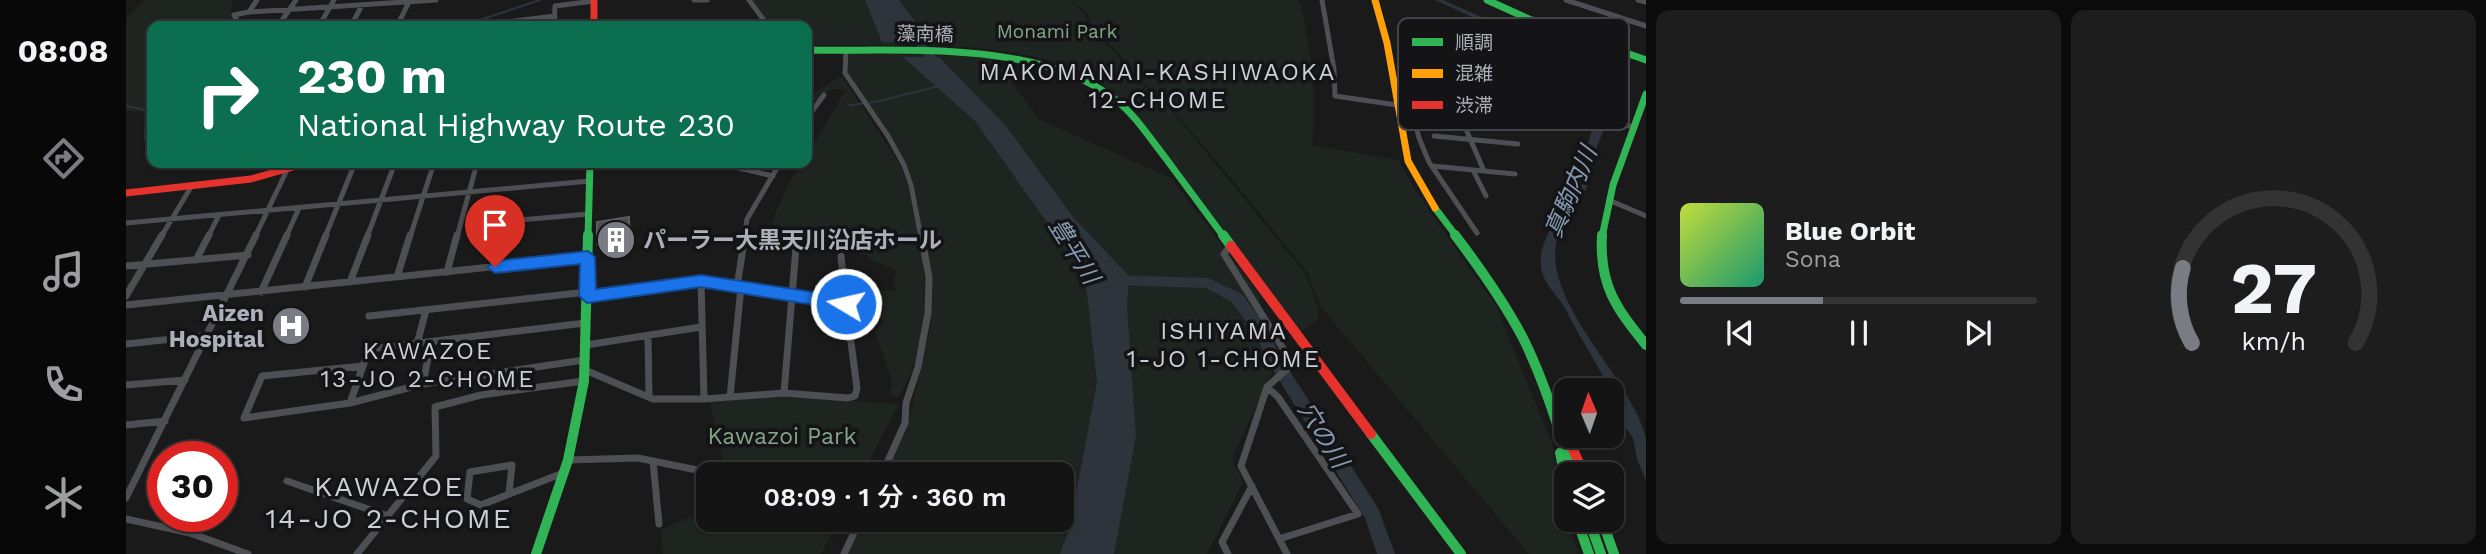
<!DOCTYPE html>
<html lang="ja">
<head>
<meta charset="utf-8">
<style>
  body { margin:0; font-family:"Work Sans","Noto Sans JP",sans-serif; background:#1d1d1d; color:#f1f3f6; height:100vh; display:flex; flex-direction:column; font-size:26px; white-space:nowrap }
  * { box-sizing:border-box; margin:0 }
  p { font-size:23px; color:#9d9ea0 }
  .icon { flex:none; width:38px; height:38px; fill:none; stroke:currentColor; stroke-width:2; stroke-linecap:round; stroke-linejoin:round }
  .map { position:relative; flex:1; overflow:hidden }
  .sheet { display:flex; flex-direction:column; gap:10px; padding:10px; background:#0b0b0b; width:840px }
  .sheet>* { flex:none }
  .top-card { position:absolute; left:21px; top:21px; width:665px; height:147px; border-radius:14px; box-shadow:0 2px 5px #0004,0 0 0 2px #333334; background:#0b6e4f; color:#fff; overflow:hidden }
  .needle { width:46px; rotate:358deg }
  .tools { position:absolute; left:1428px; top:378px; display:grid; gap:14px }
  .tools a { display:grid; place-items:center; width:70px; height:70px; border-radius:14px; background:#141414; box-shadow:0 2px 5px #0004,0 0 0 2px #333334; font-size:35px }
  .speed { position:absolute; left:21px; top:441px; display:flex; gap:14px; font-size:35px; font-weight:700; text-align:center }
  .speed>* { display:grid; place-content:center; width:91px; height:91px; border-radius:50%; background:#141414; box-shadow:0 2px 5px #0004,0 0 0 2px #333334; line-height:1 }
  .speed .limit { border:10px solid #d22; background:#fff; color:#111 }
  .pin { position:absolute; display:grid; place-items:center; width:60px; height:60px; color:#fff; margin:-72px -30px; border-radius:50% 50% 50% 0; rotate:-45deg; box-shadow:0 0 7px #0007 }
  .pin .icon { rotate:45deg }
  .me { position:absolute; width:77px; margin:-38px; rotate:279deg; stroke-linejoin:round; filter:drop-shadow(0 0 5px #0008) }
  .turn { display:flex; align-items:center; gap:24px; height:147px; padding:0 35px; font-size:32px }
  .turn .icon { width:91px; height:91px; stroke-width:2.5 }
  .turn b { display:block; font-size:49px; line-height:60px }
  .sheet .widget { flex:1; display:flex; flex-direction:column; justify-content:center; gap:10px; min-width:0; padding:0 24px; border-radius:14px; background:#1d1d1d }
  .sheet .dial { align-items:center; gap:0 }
  .dial svg { height:182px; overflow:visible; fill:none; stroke:#333334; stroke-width:7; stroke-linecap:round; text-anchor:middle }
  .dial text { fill:#f1f3f6; stroke:none }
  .song { display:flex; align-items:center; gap:21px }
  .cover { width:84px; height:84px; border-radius:10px; background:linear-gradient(135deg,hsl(70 70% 55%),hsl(160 70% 35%)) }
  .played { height:7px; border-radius:4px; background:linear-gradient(90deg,#797c82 40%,#333334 40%) }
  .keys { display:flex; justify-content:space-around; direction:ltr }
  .sheet .tiles { flex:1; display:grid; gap:10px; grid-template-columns:repeat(2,1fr) }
  .trip { position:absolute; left:570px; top:462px; width:378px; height:70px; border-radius:14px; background:#141414; box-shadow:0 2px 5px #0004,0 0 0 2px #333334; font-weight:600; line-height:70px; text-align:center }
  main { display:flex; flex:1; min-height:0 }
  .tab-bar { display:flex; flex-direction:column; width:126px; justify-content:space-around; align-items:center; background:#080808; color:#9d9ea0 }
  .tab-bar .icon { width:49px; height:49px }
  .tab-bar .on { color:#797c82 }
  .tab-bar b { font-size:32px; color:#f1f3f6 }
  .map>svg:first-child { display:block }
  .green { fill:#1e2420 }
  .water { fill:#2d343c }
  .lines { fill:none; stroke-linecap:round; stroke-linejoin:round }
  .stream { stroke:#2d343c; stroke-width:2 }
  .river { fill:#2d343c; fill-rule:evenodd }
  .street-far1 { stroke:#4e4f53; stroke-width:5 }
  .street { stroke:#4e4f53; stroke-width:7 }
  .fast-far1 { stroke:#30b455; stroke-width:7 }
  .fast { stroke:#30b455; stroke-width:10 }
  .slow { stroke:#ff9f0a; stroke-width:7 }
  .jam-far1 { stroke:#e5322d; stroke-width:7 }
  .jam { stroke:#e5322d; stroke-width:10 }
  .shaded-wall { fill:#2c2c2d }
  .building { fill:#4c4c50; stroke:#5b5c60; stroke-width:2 }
  .route { fill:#1a73e8; stroke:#114b97; stroke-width:2 }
  .labels { text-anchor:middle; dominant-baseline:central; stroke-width:7; stroke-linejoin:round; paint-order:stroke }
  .far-park-label { font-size:19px; fill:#84a488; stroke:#141416 }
  .far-street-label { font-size:19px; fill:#acb0ba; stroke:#141416 }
  .poi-label { font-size:23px; font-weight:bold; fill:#acb0ba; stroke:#141416; text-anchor:start }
  .park-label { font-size:23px; fill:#84a488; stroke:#141416 }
  .neighbourhood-label { font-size:24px; letter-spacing:2px; fill:#cdcfd6; stroke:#141416 }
  .water-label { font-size:24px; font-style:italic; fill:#859bb3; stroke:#141416 }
  .near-neighbourhood-label { font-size:28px; letter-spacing:2px; fill:#cdcfd6; stroke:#141416 }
  .key { fill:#141416; stroke:#424347; stroke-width:2 }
  .key-label { font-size:19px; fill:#acb0ba }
</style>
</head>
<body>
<main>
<nav class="tab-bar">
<b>08:08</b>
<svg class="icon on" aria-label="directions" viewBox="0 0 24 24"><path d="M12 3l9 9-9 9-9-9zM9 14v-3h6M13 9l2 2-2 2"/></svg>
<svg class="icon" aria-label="music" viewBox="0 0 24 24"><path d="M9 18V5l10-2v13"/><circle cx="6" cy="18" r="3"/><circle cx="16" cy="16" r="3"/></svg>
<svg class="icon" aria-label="phone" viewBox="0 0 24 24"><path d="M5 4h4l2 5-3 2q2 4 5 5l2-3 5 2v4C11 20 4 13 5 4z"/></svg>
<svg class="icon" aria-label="climate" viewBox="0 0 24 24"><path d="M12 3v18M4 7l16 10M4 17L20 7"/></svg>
</nav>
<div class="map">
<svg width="1520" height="554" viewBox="0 0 1520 554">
  <rect width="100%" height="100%" fill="#1a1a1a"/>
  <path class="green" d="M19,0H107L104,11L110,26H26V122L16,112L0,111V19Z
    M624,0H943L959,14L963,28L991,55L1006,75L1045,110L1179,273L1192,306V320L1175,331L1004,109C996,102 989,94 980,87C907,34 769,47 681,45V26H643Z
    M945,0H1171L1175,5C1186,56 1191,93 1186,145L1273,160L1289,190L1370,306L1427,446L1433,498L1453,554H1403L1194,306L1181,272L1119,195L1046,109L1008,75L992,52L966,27L961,13Z
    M722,53L867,57L913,119L1045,178L1133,294L1146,372L1106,459L1117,482L1081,554H721L737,520H936V474H759L781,429L805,325V278L787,182L780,165L721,74Z
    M716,76L776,168C801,234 812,336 772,398L764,394L766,380L749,333L757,323L752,308L751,291L770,290L767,280L771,270L747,261L741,255L649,242L646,221L663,183L676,163H681V156L719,91C701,84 695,101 681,106V97Z
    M658,396L773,404L736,474H600L584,402Z
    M583,510V520H713L695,554H537L535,529Z"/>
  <path class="water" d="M739,0H773L805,43L756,42Z
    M1309,0H1317C1352,17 1472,60 1483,96C1488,115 1474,135 1469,153C1465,167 1465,194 1449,200C1443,213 1434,226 1431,239C1415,302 1506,378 1520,438C1520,451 1520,468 1520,481L1511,459L1507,438L1496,422C1499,406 1450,332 1441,312C1434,297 1417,285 1415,267C1412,240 1432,222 1441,198C1443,190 1443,181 1447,173C1452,163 1457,154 1461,145C1467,132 1468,117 1474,104L1469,94V86L1457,72L1434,57Z
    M777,57H813L880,126L947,217L1003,276L1001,306L1010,436L988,554H934L943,530L971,383L959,276L849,121Z"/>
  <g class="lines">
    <path class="stream" d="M344,26L354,20L414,0
      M724,105L749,102L813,86
      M0,106L20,110L19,140L26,142"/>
    <path class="river" d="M756,0H766L819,69V73H811Z
      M983,275L1082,278L1116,294L1140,327L1156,359L1252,508L1269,554H1251L1239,518L1145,367L1129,334L1106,302L1080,288L983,285L978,284L976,280L978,276Z"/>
    <path class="street-far1" d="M568,0H581
      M623,0L642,26
      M1196,0L1208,69L1209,96L1271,105
      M1440,0L1520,26
      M1512,0L1520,2
      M123,12L131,0
      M114,26L108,15L123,12L310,0
      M152,26L170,0
      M193,26L208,0
      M225,26L236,5
      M271,26L284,0
      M379,26L380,22L429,16
      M428,26L429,6L468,1
      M1290,29L1296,45L1343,51L1341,45L1366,53L1424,115
      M720,50L719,73L762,136L778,165L785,185L795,237
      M1317,62L1350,65L1343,51
      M1326,63L1348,108
      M1345,65L1381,111
      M1271,99L1452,117L1509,127
      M1284,102L1293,138L1303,162L1351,233
      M1330,106L1358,171
      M681,118L698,95
      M1308,136L1392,144
      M617,163L613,168L647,176
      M1306,166L1389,174
      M1347,170L1360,196
      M1485,201L1520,216
      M0,223L464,181
      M35,237L65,187
      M82,237L93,215
      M129,237L161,170
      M160,237L173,208
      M199,237L229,163
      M241,237L269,163
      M284,237L308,163
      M331,237L351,163
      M370,237L371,222L463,214
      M618,237L621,219L654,163"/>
    <path class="street" d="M1104,246L1098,254L1163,358L1161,369L1141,387L1115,466L1161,554
      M715,256L720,304
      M70,260L83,235
      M0,266L122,255
      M369,267L370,235
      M321,272L331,235
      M271,277L284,235
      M575,281L578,399
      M224,282L242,235
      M179,287L200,235
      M611,287L619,235
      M135,292L161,235
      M0,296L36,235
      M0,305L462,257
      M243,316L461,292
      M522,336L523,397
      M0,344L83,335
      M291,344L300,310
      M460,345L575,327
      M237,366L136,376L118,418L224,403L297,384L458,360
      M459,370L527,399H578L658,393L722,398L729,396L731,388L720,304L575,281L461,297
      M297,384L305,342
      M0,385L59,380
      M1141,387L1152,397L1232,514L1153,539
      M658,393L670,247
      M604,397L615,287
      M224,403L243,349L459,323
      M0,425L39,421
      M442,460L512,458L581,472
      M527,461L533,524
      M756,474L779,423L780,403L792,367L802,313L803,277L795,235
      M161,481L262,516
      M383,493L386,465L344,472L341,499L355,505L437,473
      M0,498L130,235
      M0,519L64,533L122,554
      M231,554L310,456L309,407L355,395L458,381
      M718,554L734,520
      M1102,554L1096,542L1126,486"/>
    <path class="fast-far1" d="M1361,0L1403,19L1520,60
      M681,50C776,52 912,39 990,100C1009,115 1023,137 1038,156C1058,183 1078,210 1098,237
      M1309,208L1331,237
      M462,237L464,163
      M1476,237L1487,185L1520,94"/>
    <path class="fast" d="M1097,235L1105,246
      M1329,235C1354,268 1378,302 1397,338C1419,382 1432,429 1448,474
      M1476,235C1473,285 1490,308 1520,345
      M1245,434L1335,554
      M1434,453L1440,482
      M1451,520L1463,554
      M1463,520L1475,554
      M1476,520L1488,554
      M410,554L442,460L458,381L462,235"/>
    <path class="slow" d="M1249,0L1261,43L1282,161L1309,208"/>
    <path class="jam-far1" d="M468,0V26
      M0,193L125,179L181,163"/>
    <path class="jam" d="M1105,246L1245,434
      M1441,436L1458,474"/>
  </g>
  <path class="shaded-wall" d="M492,163H528V164L495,169Z
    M503,217L506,226V249L475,254L471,245Z"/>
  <path class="building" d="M503,217V240L471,245V222Z"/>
  <path class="route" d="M462,251L469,257L470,289L575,275L720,297L728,304L720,310L575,287L461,303L453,296L454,264L369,273L361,267L369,261Z"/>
  <defs>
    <g id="building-disc" transform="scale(2.0125)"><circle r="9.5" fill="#797c82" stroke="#141416"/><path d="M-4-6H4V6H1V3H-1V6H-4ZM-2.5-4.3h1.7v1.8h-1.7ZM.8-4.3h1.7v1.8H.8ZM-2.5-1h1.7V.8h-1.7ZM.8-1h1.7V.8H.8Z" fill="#fff"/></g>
    <g id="hospital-disc" transform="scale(2.0125)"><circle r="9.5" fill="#797c82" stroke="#141416"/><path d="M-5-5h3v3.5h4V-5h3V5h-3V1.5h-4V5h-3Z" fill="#fff"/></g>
  </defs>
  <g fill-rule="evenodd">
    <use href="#building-disc" x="490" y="240"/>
    <use href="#hospital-disc" x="165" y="326"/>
  </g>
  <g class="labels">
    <g class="far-park-label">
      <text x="931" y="31">Monami Park</text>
    </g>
    <g class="far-street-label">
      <text transform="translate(799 34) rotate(1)">藻南橋</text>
    </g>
    <g class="poi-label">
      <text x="517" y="240">パーラー大黒天川沿店ホール</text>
      <text x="138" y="313" text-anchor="end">Aizen<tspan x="138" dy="26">Hospital</tspan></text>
    </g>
    <g class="park-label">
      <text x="656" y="436">Kawazoi Park</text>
    </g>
    <g class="neighbourhood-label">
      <text x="1032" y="72">MAKOMANAI-KASHIWAOKA<tspan x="1032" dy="28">12-CHOME</tspan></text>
      <text x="1098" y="331">ISHIYAMA<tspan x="1098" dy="28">1-JO 1-CHOME</tspan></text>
      <text x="302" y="351">KAWAZOE<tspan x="302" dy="28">13-JO 2-CHOME</tspan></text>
    </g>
    <g class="water-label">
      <text transform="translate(1445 192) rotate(-67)">真駒内川</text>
      <text transform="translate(948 251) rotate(58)">豊平川</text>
      <text transform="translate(1197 435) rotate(58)">穴の川</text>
    </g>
    <g class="near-neighbourhood-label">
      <text x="263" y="486">KAWAZOE<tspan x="263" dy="32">14-JO 2-CHOME</tspan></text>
    </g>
  </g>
  <rect x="1272" y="18" width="231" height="112" rx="10" class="key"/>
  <rect x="1286" y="38" width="31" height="8" fill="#30b455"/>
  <rect x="1286" y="69" width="31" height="9" fill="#ff9f0a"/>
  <rect x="1286" y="101" width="31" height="8" fill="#e5322d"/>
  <g class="key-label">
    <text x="1329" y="49">順調</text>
    <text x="1329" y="80">混雑</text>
    <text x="1329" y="112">渋滞</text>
  </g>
</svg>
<div class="tools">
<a><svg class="needle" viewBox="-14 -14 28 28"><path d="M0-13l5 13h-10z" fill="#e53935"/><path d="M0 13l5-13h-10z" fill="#9d9ea0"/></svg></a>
<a><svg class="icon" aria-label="layers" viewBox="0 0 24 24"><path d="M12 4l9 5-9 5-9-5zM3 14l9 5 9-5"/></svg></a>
</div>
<div class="speed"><div class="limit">30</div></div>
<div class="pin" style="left:369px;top:267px;background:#d93025"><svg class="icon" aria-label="arrive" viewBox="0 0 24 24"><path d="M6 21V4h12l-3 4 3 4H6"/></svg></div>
<svg class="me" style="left:720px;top:304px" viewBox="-20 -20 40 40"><circle r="17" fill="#1a73e8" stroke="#fff" stroke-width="3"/><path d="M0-11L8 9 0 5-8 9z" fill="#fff"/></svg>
<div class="trip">08:09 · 1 分 · 360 m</div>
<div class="top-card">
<div class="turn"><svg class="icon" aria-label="right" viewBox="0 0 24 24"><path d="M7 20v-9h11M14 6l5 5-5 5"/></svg><div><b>230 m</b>National Highway Route 230</div></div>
</div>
</div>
<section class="sheet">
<div class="tiles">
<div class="widget">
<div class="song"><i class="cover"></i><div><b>Blue Orbit</b><p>Sona</p></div></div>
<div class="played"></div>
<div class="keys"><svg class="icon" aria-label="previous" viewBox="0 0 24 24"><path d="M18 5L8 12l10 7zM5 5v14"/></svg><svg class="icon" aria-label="pause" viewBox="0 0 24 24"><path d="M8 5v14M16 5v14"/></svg><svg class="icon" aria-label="next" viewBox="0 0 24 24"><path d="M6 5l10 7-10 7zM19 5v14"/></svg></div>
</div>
<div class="widget dial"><svg viewBox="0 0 100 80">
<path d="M14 69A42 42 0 1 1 86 69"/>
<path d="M14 69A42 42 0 0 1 10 36" stroke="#797c82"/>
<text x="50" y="56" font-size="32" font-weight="700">27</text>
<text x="50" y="72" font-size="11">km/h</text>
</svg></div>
</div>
</section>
</main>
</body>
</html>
